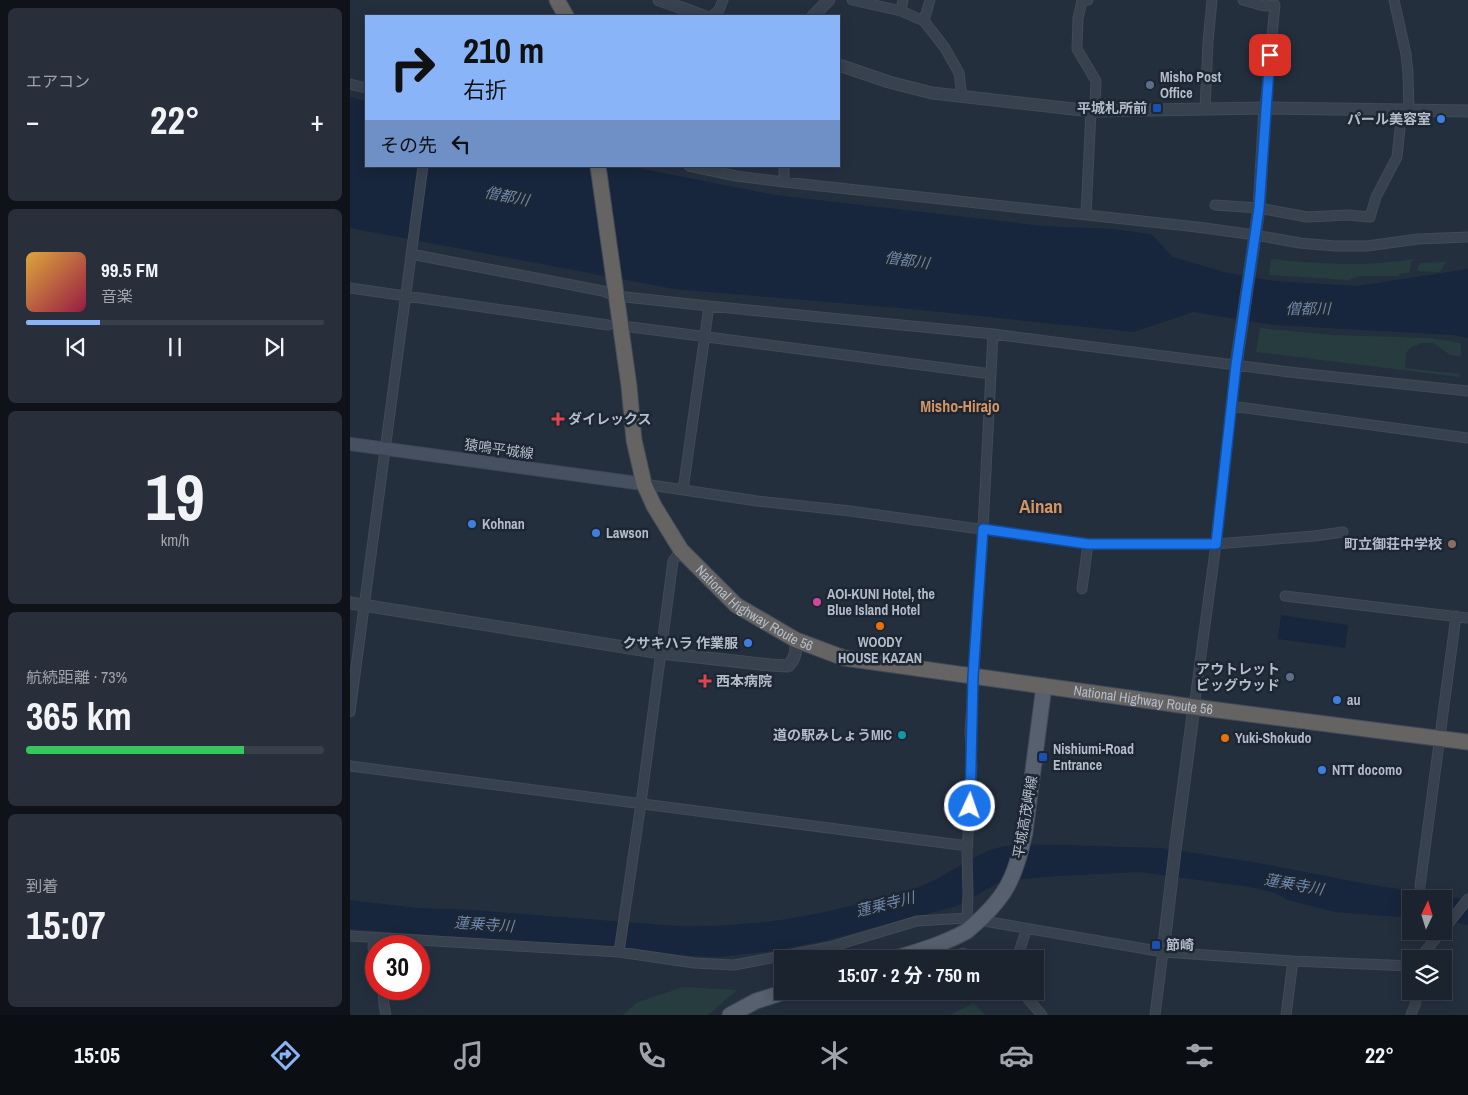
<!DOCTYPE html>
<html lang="ja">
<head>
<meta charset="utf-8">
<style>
  body { margin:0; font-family:"Archivo Narrow","Noto Sans JP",sans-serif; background:#282f3a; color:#f1f3f6; height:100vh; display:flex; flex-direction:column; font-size:19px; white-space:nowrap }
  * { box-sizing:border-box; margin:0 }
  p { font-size:16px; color:#a0a4aa }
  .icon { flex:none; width:28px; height:28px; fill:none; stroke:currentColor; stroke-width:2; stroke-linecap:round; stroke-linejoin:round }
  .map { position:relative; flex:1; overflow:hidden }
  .details { display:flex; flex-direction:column; gap:8px; padding:8px; background:#0f1319; width:350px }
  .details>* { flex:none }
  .guide { position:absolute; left:15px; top:15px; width:475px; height:152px; border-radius:0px; box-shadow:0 2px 12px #0003,0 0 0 1px #39404a; background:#8ab4f8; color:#111; overflow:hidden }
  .needle { width:32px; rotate:4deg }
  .controls { position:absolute; left:1052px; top:890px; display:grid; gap:10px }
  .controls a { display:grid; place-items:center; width:50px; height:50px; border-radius:0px; background:#1b232e; box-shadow:0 2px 12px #0003,0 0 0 1px #39404a; font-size:25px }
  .speed { position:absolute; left:15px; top:935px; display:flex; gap:10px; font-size:25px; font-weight:700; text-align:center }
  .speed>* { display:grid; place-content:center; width:65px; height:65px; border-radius:50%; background:#1b232e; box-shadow:0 2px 12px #0003,0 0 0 1px #39404a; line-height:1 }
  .speed .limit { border:8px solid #d22; background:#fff; color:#111 }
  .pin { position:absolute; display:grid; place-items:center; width:42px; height:42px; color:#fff; margin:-21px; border-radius:10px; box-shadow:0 2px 8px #0006 }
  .me { position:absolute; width:55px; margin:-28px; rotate:3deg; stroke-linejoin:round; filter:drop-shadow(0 0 4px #0008) }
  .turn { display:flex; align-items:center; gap:18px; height:105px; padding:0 15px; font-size:22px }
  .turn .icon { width:65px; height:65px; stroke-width:2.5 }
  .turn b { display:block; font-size:35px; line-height:42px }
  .then { display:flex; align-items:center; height:48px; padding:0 15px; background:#0003; gap:10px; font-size:19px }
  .big { font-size:38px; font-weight:700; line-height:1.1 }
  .details .tile { flex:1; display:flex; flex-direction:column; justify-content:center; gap:8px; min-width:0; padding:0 18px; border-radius:8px; background:#282f3a }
  .details .dial { align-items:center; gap:0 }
  .dial b { font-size:65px; line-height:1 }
  .song { display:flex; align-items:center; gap:15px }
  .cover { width:60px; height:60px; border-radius:8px; background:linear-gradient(135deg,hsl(40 70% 55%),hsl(340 70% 35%)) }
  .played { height:5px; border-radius:2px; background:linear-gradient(90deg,#8ab4f8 25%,#39404a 25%) }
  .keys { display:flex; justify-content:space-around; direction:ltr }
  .heat { display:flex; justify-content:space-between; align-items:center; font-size:28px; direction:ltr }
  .charge { height:8px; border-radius:4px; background:linear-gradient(90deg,#34c759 73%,#39404a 0) }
  .trip { position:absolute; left:424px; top:950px; width:270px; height:50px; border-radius:0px; background:#1b232e; box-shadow:0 2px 12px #0003,0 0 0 1px #39404a; font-weight:700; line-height:50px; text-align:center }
  .menu { display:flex; height:80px; justify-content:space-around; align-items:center; background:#0b0e12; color:#a0a4aa }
  .menu .icon { width:35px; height:35px }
  .menu .current { color:#8ab4f8 }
  .menu b { font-size:22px; color:#f1f3f6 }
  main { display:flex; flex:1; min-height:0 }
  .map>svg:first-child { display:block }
  .green { fill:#263c3f }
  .water { fill:#17263c }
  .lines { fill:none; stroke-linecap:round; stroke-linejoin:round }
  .minor-casing { stroke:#414a57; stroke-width:11 }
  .tertiary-casing { stroke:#414a57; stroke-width:13 }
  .secondary-casing { stroke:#414a57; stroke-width:14 }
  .primary-casing { stroke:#414a57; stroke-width:17 }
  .trunk-casing { stroke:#434c59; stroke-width:17 }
  .minor { stroke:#38414e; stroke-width:9 }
  .tertiary { stroke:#38414e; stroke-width:11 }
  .secondary { stroke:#465061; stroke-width:12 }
  .primary { stroke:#56606e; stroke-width:15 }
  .trunk { stroke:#656462; stroke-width:15 }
  .primary-bridge-casing { stroke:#414a57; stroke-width:17; stroke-linecap:butt }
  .primary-bridge { stroke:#56606e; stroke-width:15 }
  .route-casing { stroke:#114b97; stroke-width:12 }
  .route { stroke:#1a73e8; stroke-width:9 }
  .service-dot { fill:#5c6f8a; stroke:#1d2633; stroke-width:2 }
  .transit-dot { fill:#1a4fb4; stroke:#1d2633; stroke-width:2 }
  .shop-dot { fill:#3f7fe0; stroke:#1d2633; stroke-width:2 }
  .health-dot { fill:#e0444e; stroke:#1d2633; stroke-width:2 }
  .education-dot { fill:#8d6e63; stroke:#1d2633; stroke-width:2 }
  .hotel-dot { fill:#d1479c; stroke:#1d2633; stroke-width:2 }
  .food-dot { fill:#e8710a; stroke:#1d2633; stroke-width:2 }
  .culture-dot { fill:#0f9aa8; stroke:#1d2633; stroke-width:2 }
  .labels { text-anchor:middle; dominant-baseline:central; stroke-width:5; stroke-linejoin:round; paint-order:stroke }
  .poi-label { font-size:14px; font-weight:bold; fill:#b4bcc9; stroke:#1d2633; text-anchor:start }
  .street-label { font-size:14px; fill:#b4bcc9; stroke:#1d2633 }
  .water-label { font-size:15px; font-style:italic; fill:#6d86a8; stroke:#1d2633 }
  .quarter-label { font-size:16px; font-weight:bold; fill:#d59563; stroke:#1d2633 }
  .district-label { font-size:19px; font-weight:bold; fill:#d59563; stroke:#1d2633 }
</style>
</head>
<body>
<main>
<section class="details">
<div class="tile"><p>エアコン</p>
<div class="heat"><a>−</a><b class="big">22°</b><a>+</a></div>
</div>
<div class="tile">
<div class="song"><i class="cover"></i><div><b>99.5 FM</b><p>音楽</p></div></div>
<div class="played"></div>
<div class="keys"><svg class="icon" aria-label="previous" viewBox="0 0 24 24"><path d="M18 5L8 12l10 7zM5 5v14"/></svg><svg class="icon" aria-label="pause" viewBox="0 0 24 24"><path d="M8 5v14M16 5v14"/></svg><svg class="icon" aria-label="next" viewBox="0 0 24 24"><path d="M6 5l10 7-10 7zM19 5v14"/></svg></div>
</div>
<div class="tile dial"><b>19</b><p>km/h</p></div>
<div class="tile"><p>航続距離 · 73%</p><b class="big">365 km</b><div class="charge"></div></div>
<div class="tile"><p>到着</p><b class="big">15:07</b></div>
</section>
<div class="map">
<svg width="1118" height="1015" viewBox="0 0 1118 1015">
  <rect width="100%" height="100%" fill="#242f3e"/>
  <path class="green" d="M921,259C969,264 1016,267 1064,259L1061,262L1060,271L1057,273L1049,274V276H1012L998,280L919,275Z
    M1096,262L1090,272L1068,271L1067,268L1071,263Z
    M910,328L984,335L1080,338L1111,343V356L1100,355L1083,343H1072L1060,348L1056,353L1055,368L1110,374V377L906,352Z
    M333,987L387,990L358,1015H273L286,1003Z
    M624,1003L635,1015H600Z"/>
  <path class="water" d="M0,97L16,101V166H277L425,195L693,226L762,229L801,234L823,257L874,272L924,281L1007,286L1118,269V338L1103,335L924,325L843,312L784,332L560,309L324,289L0,228Z
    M931,615L998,625L995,648L928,639Z
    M710,845L812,848L903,862L1017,884L1118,900V925L1094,921V899H1061V918L985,912L938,900L925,893L900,887L789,872L709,876L652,881L607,906L473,941L423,951L368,957L320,955L296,951L0,929V900L67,908L123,910L327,926C391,928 451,919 512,903C529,899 547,895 564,889C589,880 611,863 635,852C658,842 686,845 710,845Z"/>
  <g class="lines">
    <g class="minor-casing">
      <path id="minor" d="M502,0L551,11L574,21L595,48L609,73L612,97
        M893,0L914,6L925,5L915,108
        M1044,0L1056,54L1058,73L1059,110
        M551,11L553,0
        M362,16L369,10L373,0
        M574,21L580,0
        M0,84L16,88
        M855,109L858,42L862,0
        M339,166L386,176L434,182L847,227L905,235L950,243L985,246H1017L1068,239L1118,237
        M434,166V182
        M865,205L909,208L957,217L997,215L1020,217L1026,197L1047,157L1052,110
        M736,215L741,111L745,105L746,81L727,49L728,18L732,1L738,0
        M61,254L253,291L266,296L359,306
        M0,288L258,325
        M281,327L641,374
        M881,406L1118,438
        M294,484L407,501L500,511L738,544H866L964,536L993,532
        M333,490L359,306L643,334L939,372L1118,391
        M732,589L738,544
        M935,596L1118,618
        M844,707L866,544L886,365
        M0,712L73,166
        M0,766L618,846
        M1070,886L1106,616
        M617,918L618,894L617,852L622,766L620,732L633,529L643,334
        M1094,929L1118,899
        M0,936L269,952L344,963L384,965L480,947L567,921L617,918L813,952L943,961L1061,966
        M24,938L23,948L26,960
        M269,952L291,803L323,561L331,550
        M599,959L613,953L627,959
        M667,959L676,930
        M1069,959L1092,931
        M33,989L34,1005L36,1015
        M671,991L692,1015
        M805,1015L813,952
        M936,1015L943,961
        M1061,1015L1066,1002V991"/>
    </g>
    <g class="tertiary-casing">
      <path id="tertiary" d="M309,0L354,16
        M463,16L479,0
        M489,65L539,82L582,93L741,111L915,108L1118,111
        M886,365L909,208L915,108
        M0,603L311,653L420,665L438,666C446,658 446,651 446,640
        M813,952L826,843L844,707"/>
    </g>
    <g class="secondary-casing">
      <path id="secondary" d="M0,444L294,484"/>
    </g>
    <g class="primary-casing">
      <path id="primary" d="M675,832L694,686
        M543,959C569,951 594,944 617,931
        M380,1015L406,1001L438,991"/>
    </g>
    <g class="trunk-casing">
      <g id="trunk">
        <path d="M207,0L216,16"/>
        <path id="s1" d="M248,166L279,386L284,440L294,484L304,506L331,550L386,605L446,640L494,658L844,707L1118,742"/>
      </g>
    </g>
    <use href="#minor" class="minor"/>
    <use href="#tertiary" class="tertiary"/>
    <use href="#secondary" class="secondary"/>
    <use href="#primary" class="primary"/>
    <use href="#trunk" class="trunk"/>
    <g class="primary-bridge-casing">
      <path id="primary-bridge" d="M617,931C655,899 665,880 675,832"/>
    </g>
    <use href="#primary-bridge" class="primary-bridge"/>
  </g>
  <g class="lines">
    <g class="route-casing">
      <path id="route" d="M620,806L623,677L633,529L738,544H866L886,365L909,208L920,55"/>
    </g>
    <use href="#route" class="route"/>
  </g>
  <g class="service-dot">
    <circle cx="800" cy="85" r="5"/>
    <circle cx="940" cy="677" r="5"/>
  </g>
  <g class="transit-dot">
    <rect x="802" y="103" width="10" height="10" rx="2.5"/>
    <rect x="688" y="752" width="10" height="10" rx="2.5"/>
    <rect x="801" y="940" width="10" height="10" rx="2.5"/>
  </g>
  <g class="shop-dot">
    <circle cx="1091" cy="119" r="5"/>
    <circle cx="122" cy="524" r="5"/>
    <circle cx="246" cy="533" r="5"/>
    <circle cx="398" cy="643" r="5"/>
    <circle cx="987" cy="700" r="5"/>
    <circle cx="972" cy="770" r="5"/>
  </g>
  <g class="health-dot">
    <path d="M205.5 411.5h5v5h5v5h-5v5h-5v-5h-5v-5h5z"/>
    <path d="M352.5 673.5h5v5h5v5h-5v5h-5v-5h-5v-5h5z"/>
  </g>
  <circle class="education-dot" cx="1102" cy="544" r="5"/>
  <circle class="hotel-dot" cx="467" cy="602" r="5"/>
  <g class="food-dot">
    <circle cx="530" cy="626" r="5"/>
    <circle cx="875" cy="738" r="5"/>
  </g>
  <circle class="culture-dot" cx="552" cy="735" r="5"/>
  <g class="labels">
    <g class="poi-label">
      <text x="810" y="77">Misho Post<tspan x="810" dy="16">Office</tspan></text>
      <text x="797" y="108" text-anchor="end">平城札所前</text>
      <text x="1081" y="119" text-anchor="end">パール美容室</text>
      <text x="218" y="419">ダイレックス</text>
      <text x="132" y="524">Kohnan</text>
      <text x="256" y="533">Lawson</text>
      <text x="1092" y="544" text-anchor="end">町立御荘中学校</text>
      <text x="477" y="594">AOI-KUNI Hotel, the<tspan x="477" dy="16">Blue Island Hotel</tspan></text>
      <text x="530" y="642" text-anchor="middle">WOODY<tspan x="530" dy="16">HOUSE KAZAN</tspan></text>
      <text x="388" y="643" text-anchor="end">クサキハラ 作業服</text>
      <text x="930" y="669" text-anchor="end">アウトレット<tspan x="930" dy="16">ビッグウッド</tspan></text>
      <text x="366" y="681">西本病院</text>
      <text x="997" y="700">au</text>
      <text x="542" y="735" text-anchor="end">道の駅みしょうMIC</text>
      <text x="885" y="738">Yuki-Shokudo</text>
      <text x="703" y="749">Nishiumi-Road<tspan x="703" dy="16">Entrance</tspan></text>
      <text x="982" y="770">NTT docomo</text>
      <text x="816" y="945">節崎</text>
    </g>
    <g class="street-label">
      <text transform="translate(149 449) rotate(8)">猿鳴平城線</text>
      <text stroke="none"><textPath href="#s1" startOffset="492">National Highway Route 56</textPath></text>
      <text stroke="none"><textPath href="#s1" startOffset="898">National Highway Route 56</textPath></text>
      <text transform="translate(675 817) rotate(-80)">平城高茂岬線</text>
    </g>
    <g class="water-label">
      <text transform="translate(157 196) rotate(11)">僧都川</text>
      <text transform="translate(557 260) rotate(8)">僧都川</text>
      <text x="958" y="308">僧都川</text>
      <text transform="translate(944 884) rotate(10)">蓮乗寺川</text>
      <text transform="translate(535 904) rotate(-14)">蓮乗寺川</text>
      <text transform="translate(134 924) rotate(4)">蓮乗寺川</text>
    </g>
    <g class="quarter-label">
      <text x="610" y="406">Misho-Hirajo</text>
    </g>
    <g class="district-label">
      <text x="691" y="506">Ainan</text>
    </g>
  </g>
</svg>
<div class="controls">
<a><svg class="needle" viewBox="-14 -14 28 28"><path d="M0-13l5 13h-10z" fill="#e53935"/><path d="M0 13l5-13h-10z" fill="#a0a4aa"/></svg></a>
<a><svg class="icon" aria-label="layers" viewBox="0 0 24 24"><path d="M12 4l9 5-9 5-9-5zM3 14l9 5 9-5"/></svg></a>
</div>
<div class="speed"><div class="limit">30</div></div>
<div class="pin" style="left:920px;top:55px;background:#d93025"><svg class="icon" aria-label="arrive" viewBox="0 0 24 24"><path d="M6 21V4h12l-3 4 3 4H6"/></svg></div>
<svg class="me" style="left:620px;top:806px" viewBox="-20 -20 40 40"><circle r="17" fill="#1a73e8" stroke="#fff" stroke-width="3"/><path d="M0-11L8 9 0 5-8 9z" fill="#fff"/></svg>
<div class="trip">15:07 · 2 分 · 750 m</div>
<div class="guide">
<div class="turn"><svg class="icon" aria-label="right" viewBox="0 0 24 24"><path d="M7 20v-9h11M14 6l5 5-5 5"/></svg><div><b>210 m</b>右折</div></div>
<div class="then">その先<svg class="icon" aria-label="left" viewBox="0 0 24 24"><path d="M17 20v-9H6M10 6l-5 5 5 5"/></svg></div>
</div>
</div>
</main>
<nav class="menu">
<b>15:05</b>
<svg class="icon current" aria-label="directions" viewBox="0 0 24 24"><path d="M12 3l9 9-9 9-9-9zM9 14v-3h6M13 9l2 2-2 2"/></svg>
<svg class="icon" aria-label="music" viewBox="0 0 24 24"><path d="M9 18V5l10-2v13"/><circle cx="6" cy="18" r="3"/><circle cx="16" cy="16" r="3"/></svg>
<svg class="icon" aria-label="phone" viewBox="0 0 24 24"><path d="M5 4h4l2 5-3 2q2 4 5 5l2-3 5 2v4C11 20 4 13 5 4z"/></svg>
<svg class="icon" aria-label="climate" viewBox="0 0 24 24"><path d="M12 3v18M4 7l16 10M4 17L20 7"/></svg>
<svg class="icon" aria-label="car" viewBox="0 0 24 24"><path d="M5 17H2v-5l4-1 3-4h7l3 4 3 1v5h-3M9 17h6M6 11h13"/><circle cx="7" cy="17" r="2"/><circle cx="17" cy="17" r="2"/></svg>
<svg class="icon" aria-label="filters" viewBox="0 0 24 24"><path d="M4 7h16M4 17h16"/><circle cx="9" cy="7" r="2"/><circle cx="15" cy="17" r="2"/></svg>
<b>22°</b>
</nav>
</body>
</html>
